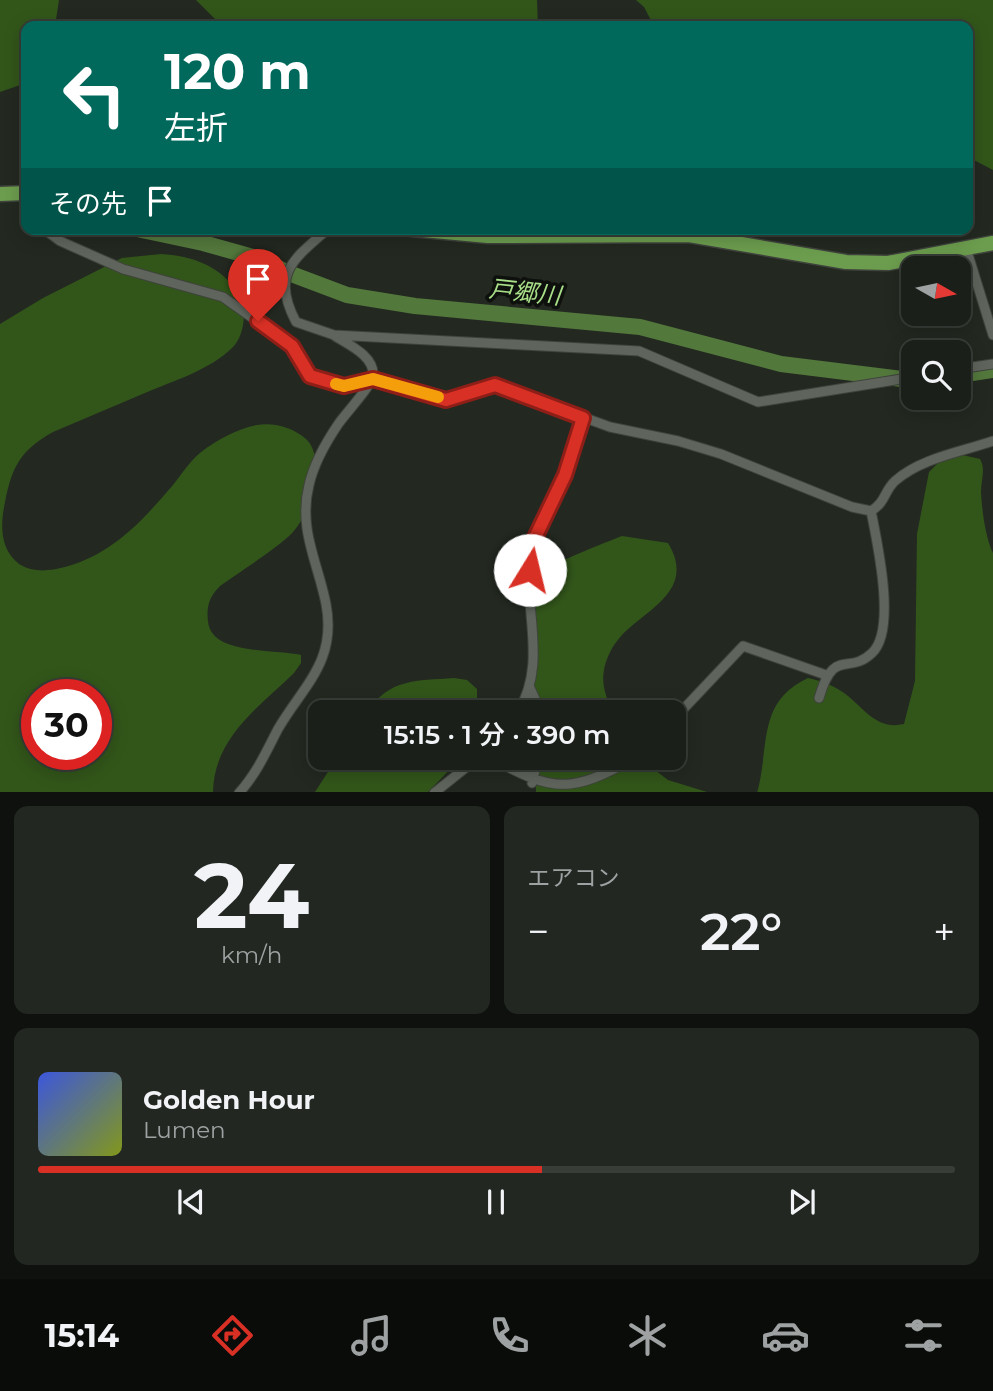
<!DOCTYPE html>
<html lang="ja">
<head>
<meta charset="utf-8">
<style>
  body { margin:0; font-family:Montserrat,"Noto Sans JP",sans-serif; background:#232722; color:#f1f3f6; height:100vh; display:flex; flex-direction:column; font-size:26px; white-space:nowrap }
  * { box-sizing:border-box; margin:0 }
  p { font-size:23px; color:#9fa2a2 }
  .icon { flex:none; width:38px; height:38px; fill:none; stroke:currentColor; stroke-width:2; stroke-linecap:round; stroke-linejoin:round }
  .map { position:relative; height:792px; overflow:hidden }
  .panel { display:flex; flex-direction:column; gap:14px; padding:14px; background:#0e110e; flex:1 }
  .panel>* { flex:none }
  .banner { position:absolute; left:21px; top:21px; width:952px; height:214px; border-radius:14px; box-shadow:0 4px 18px #0003,0 0 0 2px #383d38; background:#00695c; color:#fff; overflow:hidden }
  .needle { width:46px; rotate:99deg }
  .tools { position:absolute; left:901px; top:256px; display:grid; gap:14px }
  .tools a { display:grid; place-items:center; width:70px; height:70px; border-radius:14px; background:#1a1f19; box-shadow:0 4px 18px #0003,0 0 0 2px #383d38; font-size:35px }
  .speed { position:absolute; left:21px; top:679px; display:flex; gap:14px; font-size:35px; font-weight:700; text-align:center }
  .speed>* { display:grid; place-content:center; width:91px; height:91px; border-radius:50%; background:#1a1f19; box-shadow:0 4px 18px #0003,0 0 0 2px #383d38; line-height:1 }
  .speed .limit { border:10px solid #d22; background:#fff; color:#111 }
  .pin { position:absolute; display:grid; place-items:center; width:60px; height:60px; color:#fff; margin:-72px -30px; border-radius:50% 50% 50% 0; rotate:-45deg; box-shadow:0 0 7px #0007 }
  .pin .icon { rotate:45deg }
  .me { position:absolute; width:77px; margin:-38px; rotate:9deg; stroke-linejoin:round; filter:drop-shadow(0 0 5px #0008) }
  .turn { display:flex; align-items:center; gap:24px; height:147px; padding:0 28px; font-size:32px }
  .turn .icon { width:91px; height:91px; stroke-width:2.5 }
  .turn b { display:block; font-size:49px; line-height:60px }
  .then { display:flex; align-items:center; height:66px; padding:0 28px; background:#0003; gap:14px; font-size:26px }
  .big { font-size:52px; font-weight:600; line-height:1.1 }
  .panel .widget { flex:1; display:flex; flex-direction:column; justify-content:center; gap:10px; min-width:0; padding:0 24px; border-radius:14px; background:#232722 }
  .panel .dial { align-items:center; gap:0 }
  .dial b { font-size:91px; line-height:1 }
  .song { display:flex; align-items:center; gap:21px }
  .cover { width:84px; height:84px; border-radius:10px; background:linear-gradient(135deg,hsl(230 70% 55%),hsl(70 70% 35%)) }
  .played { height:7px; border-radius:4px; background:linear-gradient(90deg,#d93025 55%,#383d38 55%) }
  .keys { display:flex; justify-content:space-around; direction:ltr }
  .heat { display:flex; justify-content:space-between; align-items:center; font-size:38px; direction:ltr }
  .panel .tiles { flex:1; display:grid; gap:14px; grid-template-columns:1fr 1fr }
  .widget:last-child { grid-column:span 2 }
  .trip { position:absolute; left:308px; top:700px; width:378px; height:70px; border-radius:14px; background:#1a1f19; box-shadow:0 4px 18px #0003,0 0 0 2px #383d38; font-weight:600; line-height:70px; text-align:center }
  .dock { display:flex; height:112px; justify-content:space-around; align-items:center; background:#0a0c0a; color:#9fa2a2 }
  .dock .icon { width:49px; height:49px }
  .dock .active { color:#d93025 }
  .dock b { font-size:32px; color:#f1f3f6 }
  .map>svg:first-child { display:block }
  .forest { fill:#32561a; fill-rule:evenodd }
  .lines { fill:none; stroke-linecap:round; stroke-linejoin:round }
  .river { stroke:#53783c; stroke-width:16 }
  .minor-casing { stroke:#3f433c; stroke-width:11 }
  .trunk-casing { stroke:#3f433c; stroke-width:17 }
  .minor { stroke:#5f655c; stroke-width:9 }
  .trunk { stroke:#6c9d4e; stroke-width:14 }
  .route-casing { stroke:#8d1f18; stroke-width:18 }
  .route { stroke:#d93025; stroke-width:12 }
  .slow { stroke:#f59e0b; stroke-width:12 }
  .labels { text-anchor:middle; dominant-baseline:central; stroke-width:7; stroke-linejoin:round; paint-order:stroke }
  .water-label { font-size:24px; font-style:italic; fill:#a8df88; stroke:#0e100d }
</style>
</head>
<body>
<div class="map">
<svg width="993" height="793" viewBox="0 0 993 793">
  <rect width="100%" height="100%" fill="#232921"/>
  <path class="forest" d="M0,0H59L55,26H26V83L0,92Z
    M196,0H537L538,26H222Z
    M636,0H993V170L968,157V26H654L644,7Z
    M161,254C191,256 216,264 236,289C248,303 246,335 232,348C210,369 179,379 152,390C119,404 86,418 53,432C21,450 12,466 5,502C0,526 0,549 19,564C33,573 50,571 65,567C113,554 142,521 173,485C181,475 190,461 200,453C216,440 237,429 257,425C274,422 294,428 306,439C314,446 316,459 316,469C316,489 307,516 293,532C278,548 239,572 220,586C210,596 206,606 208,621C210,655 275,649 301,655V663L294,673C258,708 214,738 213,792L0,793V324L43,298L122,258ZM37,695H96V754H37Z
    M958,454L980,459C986,470 981,479 981,492C982,510 985,536 993,553V792L757,793C770,748 756,702 808,678C822,681 836,686 848,696C866,711 878,730 904,724L915,681L917,534L929,472L940,461Z
    M622,536L668,543C699,594 638,612 617,641C611,648 605,662 604,670C601,686 607,698 612,712H534C533,682 523,593 543,573C557,560 603,544 622,536Z
    M454,678L467,680L477,689V712H367C390,678 416,681 454,678Z
    M337,758H461L428,792H315Z
    M535,758H639L668,780L707,792H536Z"/>
  <g class="lines">
    <path class="river" d="M137,229L203,243L260,259L286,272L347,295L415,306L640,327L781,364L902,379
      M959,375L993,370"/>
    <g class="minor-casing">
      <path id="minor" d="M44,229L60,241L123,269L223,297L292,346L310,376L343,386L373,379L446,400L495,385L610,427L678,441L721,454L852,507L871,511C886,502 884,491 895,481C921,458 961,452 993,441
        M328,229C292,260 271,275 296,322L334,335L639,351L758,402L914,377
        M966,248L993,335
        M959,369L993,364
        M529,686L541,712
        M819,698C834,646 848,676 872,653C897,630 877,542 871,511
        M518,712C551,658 518,600 533,543C539,519 556,498 565,475C572,457 577,437 583,418
        M674,719L743,646L826,675
        M491,758C554,793 572,793 635,758
        M532,783L538,758
        M239,793C257,773 266,752 278,729C303,686 337,662 326,604C318,563 298,529 309,485C314,463 326,442 339,423C346,413 372,385 373,376C375,356 349,345 335,336
        M434,793L478,758"/>
    </g>
    <g class="trunk-casing">
      <path id="trunk" d="M0,194L26,193
        M412,229L488,236L689,235L846,262L888,263L993,243"/>
    </g>
    <use href="#minor" class="minor"/>
    <use href="#trunk" class="trunk"/>
  </g>
  <g class="lines">
    <g class="route-casing">
      <path id="route" d="M258,321L292,346L310,376L344,386L373,379L446,400L495,385L583,418L565,475L532,544L530,570"/>
    </g>
    <use href="#route" class="route"/>
    <path class="slow" d="M336,384L344,386L373,379L438,397"/>
  </g>
  <g class="labels">
    <g class="water-label">
      <text transform="translate(525 292) rotate(6)">戸郷川</text>
    </g>
  </g>
</svg>
<div class="tools">
<a><svg class="needle" viewBox="-14 -14 28 28"><path d="M0-13l5 13h-10z" fill="#e53935"/><path d="M0 13l5-13h-10z" fill="#9fa2a2"/></svg></a>
<a><svg class="icon" aria-label="search" viewBox="0 0 24 24"><circle cx="10" cy="10" r="6"/><path d="M15 15l6 6"/></svg></a>
</div>
<div class="speed"><div class="limit">30</div></div>
<div class="pin" style="left:258px;top:321px;background:#d93025"><svg class="icon" aria-label="arrive" viewBox="0 0 24 24"><path d="M6 21V4h12l-3 4 3 4H6"/></svg></div>
<svg class="me" style="left:530px;top:570px" viewBox="-20 -20 40 40"><circle r="19" fill="#fff"/><path d="M0-13L10 11 0 6-10 11z" fill="#d93025"/></svg>
<div class="trip">15:15 · 1 分 · 390 m</div>
<div class="banner">
<div class="turn"><svg class="icon" aria-label="left" viewBox="0 0 24 24"><path d="M17 20v-9H6M10 6l-5 5 5 5"/></svg><div><b>120 m</b>左折</div></div>
<div class="then">その先<svg class="icon" aria-label="arrive" viewBox="0 0 24 24"><path d="M6 21V4h12l-3 4 3 4H6"/></svg></div>
</div>
</div>
<section class="panel">
<div class="tiles">
<div class="widget dial"><b>24</b><p>km/h</p></div>
<div class="widget"><p>エアコン</p>
<div class="heat"><a>−</a><b class="big">22°</b><a>+</a></div>
</div>
<div class="widget">
<div class="song"><i class="cover"></i><div><b>Golden Hour</b><p>Lumen</p></div></div>
<div class="played"></div>
<div class="keys"><svg class="icon" aria-label="previous" viewBox="0 0 24 24"><path d="M18 5L8 12l10 7zM5 5v14"/></svg><svg class="icon" aria-label="pause" viewBox="0 0 24 24"><path d="M8 5v14M16 5v14"/></svg><svg class="icon" aria-label="next" viewBox="0 0 24 24"><path d="M6 5l10 7-10 7zM19 5v14"/></svg></div>
</div>
</div>
</section>
<nav class="dock">
<b>15:14</b>
<svg class="icon active" aria-label="directions" viewBox="0 0 24 24"><path d="M12 3l9 9-9 9-9-9zM9 14v-3h6M13 9l2 2-2 2"/></svg>
<svg class="icon" aria-label="music" viewBox="0 0 24 24"><path d="M9 18V5l10-2v13"/><circle cx="6" cy="18" r="3"/><circle cx="16" cy="16" r="3"/></svg>
<svg class="icon" aria-label="phone" viewBox="0 0 24 24"><path d="M5 4h4l2 5-3 2q2 4 5 5l2-3 5 2v4C11 20 4 13 5 4z"/></svg>
<svg class="icon" aria-label="climate" viewBox="0 0 24 24"><path d="M12 3v18M4 7l16 10M4 17L20 7"/></svg>
<svg class="icon" aria-label="car" viewBox="0 0 24 24"><path d="M5 17H2v-5l4-1 3-4h7l3 4 3 1v5h-3M9 17h6M6 11h13"/><circle cx="7" cy="17" r="2"/><circle cx="17" cy="17" r="2"/></svg>
<svg class="icon" aria-label="filters" viewBox="0 0 24 24"><path d="M4 7h16M4 17h16"/><circle cx="9" cy="7" r="2"/><circle cx="15" cy="17" r="2"/></svg>
</nav>
</body>
</html>
